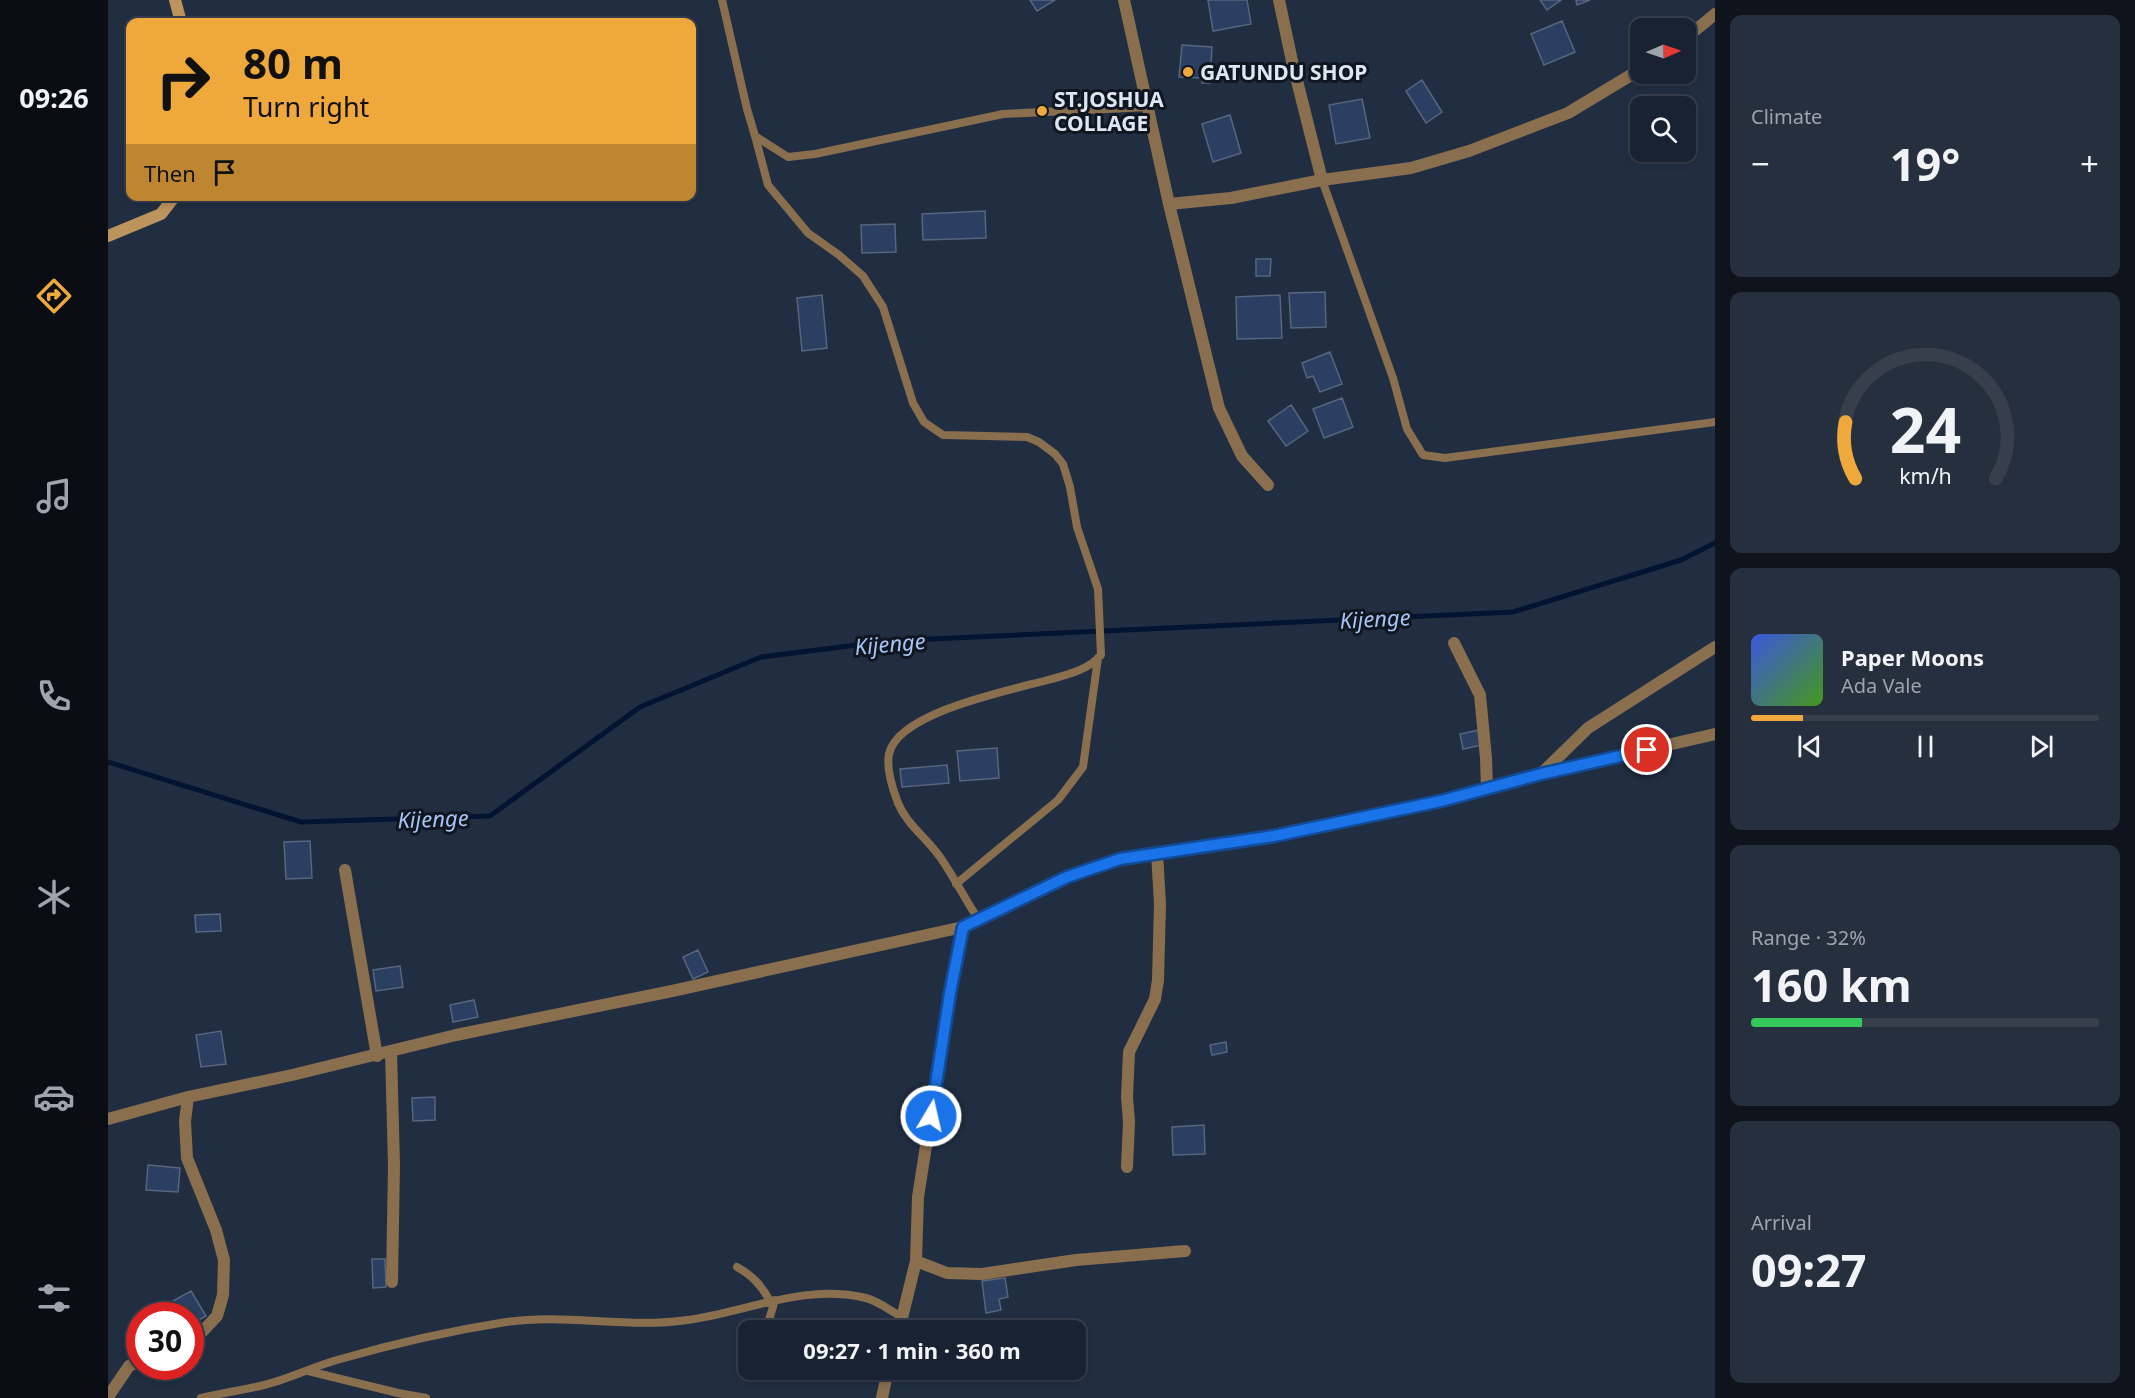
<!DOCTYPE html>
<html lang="en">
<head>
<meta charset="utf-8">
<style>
  body { margin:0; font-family:"Noto Sans",sans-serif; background:#262f3e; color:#f1f3f6; height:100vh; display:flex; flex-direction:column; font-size:22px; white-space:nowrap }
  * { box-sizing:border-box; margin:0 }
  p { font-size:20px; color:#9fa4ac }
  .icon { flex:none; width:33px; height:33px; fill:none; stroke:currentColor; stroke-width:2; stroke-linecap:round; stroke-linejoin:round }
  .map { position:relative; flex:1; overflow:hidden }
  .details { display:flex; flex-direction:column; gap:15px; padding:15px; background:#0e131c; width:420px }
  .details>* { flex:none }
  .top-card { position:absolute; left:18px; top:18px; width:570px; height:183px; border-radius:12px; box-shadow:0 3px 9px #0003,0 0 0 2px #373f4d; background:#eea83c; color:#111; overflow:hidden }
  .needle { width:39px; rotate:88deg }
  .tools { position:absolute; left:1522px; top:18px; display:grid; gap:12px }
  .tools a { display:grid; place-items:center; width:66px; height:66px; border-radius:12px; background:#192232; box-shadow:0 3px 9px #0003,0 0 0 2px #373f4d; font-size:30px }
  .speed { position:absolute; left:18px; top:1302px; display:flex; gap:12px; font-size:30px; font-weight:700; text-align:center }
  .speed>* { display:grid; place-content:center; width:78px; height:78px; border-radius:50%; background:#192232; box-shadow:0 3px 9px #0003,0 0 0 2px #373f4d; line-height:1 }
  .speed .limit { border:9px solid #d22; background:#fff; color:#111 }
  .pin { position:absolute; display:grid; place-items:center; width:51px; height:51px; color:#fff; margin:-26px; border:3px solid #fff; border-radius:50%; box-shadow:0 2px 6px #0007 }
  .me { position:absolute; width:66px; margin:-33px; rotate:9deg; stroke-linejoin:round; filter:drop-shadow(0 0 4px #0008) }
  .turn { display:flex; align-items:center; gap:21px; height:126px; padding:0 18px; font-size:27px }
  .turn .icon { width:78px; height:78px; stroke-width:2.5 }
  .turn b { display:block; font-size:42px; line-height:51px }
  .then { display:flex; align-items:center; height:57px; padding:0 18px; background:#0003; gap:12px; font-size:22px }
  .big { font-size:45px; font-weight:700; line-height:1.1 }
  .details .tile { flex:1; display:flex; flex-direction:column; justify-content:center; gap:9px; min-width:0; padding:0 21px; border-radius:12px; background:#262f3e }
  .details .dial { align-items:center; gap:0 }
  .dial svg { height:156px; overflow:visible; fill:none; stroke:#373f4d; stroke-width:7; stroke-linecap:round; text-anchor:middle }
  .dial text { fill:#f1f3f6; stroke:none }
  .song { display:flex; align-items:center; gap:18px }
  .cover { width:72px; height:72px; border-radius:9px; background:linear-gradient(135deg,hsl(230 70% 55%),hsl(100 70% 35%)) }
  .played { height:6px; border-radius:3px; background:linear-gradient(90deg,#eea83c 15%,#373f4d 15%) }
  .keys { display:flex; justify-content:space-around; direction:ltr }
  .heat { display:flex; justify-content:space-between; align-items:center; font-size:33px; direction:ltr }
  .charge { height:9px; border-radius:4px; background:linear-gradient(90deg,#34c759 32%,#373f4d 0) }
  .trip { position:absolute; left:630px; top:1320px; width:348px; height:60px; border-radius:12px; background:#192232; box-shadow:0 3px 9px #0003,0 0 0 2px #373f4d; font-weight:700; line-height:60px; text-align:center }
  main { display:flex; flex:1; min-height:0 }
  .dock { display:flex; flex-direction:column; width:108px; justify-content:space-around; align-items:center; background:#0a0e14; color:#9fa4ac }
  .dock .icon { width:42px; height:42px }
  .dock .current { color:#eea83c }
  .dock b { font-size:27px; color:#f1f3f6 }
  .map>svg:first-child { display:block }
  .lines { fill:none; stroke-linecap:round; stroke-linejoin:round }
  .stream { stroke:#031332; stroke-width:5 }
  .building { fill:#2a3f62; stroke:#57657d; stroke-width:1.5 }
  .lane { stroke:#896f4e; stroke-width:8 }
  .street { stroke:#896f4e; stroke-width:12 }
  .secondary { stroke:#bc945e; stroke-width:12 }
  .route-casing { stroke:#114b97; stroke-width:15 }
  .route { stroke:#1a73e8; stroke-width:10 }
  .poi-dot { fill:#eea83c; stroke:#10161f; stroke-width:2 }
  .labels { text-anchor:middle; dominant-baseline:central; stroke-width:6; stroke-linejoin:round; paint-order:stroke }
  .poi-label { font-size:21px; font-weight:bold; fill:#dee6f4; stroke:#10161f; text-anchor:start }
  .water-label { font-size:22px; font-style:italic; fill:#a6c4f5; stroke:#10161f }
</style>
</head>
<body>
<main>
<nav class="dock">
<b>09:26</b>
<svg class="icon current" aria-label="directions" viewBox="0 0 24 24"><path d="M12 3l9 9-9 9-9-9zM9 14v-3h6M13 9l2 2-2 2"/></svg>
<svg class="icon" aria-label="music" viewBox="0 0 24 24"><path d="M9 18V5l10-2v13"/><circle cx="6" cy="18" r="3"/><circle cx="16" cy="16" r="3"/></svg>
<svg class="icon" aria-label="phone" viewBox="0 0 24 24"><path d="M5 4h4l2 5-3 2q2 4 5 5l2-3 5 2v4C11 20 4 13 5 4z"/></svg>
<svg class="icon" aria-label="climate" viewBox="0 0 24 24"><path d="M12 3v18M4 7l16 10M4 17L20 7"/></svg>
<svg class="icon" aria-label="car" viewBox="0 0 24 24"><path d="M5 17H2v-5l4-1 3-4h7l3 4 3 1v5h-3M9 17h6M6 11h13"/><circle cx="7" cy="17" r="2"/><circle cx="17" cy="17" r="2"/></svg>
<svg class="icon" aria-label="filters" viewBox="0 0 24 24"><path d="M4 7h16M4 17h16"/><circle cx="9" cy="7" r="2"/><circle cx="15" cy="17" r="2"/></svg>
</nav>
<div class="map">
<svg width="1607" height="1398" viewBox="0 0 1607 1398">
  <rect width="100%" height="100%" fill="#212e42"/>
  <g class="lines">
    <path class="stream" d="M0,762L193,822L382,816L532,707L653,657L781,641L1405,612L1573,560L1607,543"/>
  </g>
  <path class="building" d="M922,0H947L929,11Z
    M1100,0H1139L1143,24L1105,31Z
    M1432,0H1453L1439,10Z
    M1468,0H1482L1469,5Z
    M1454,21L1467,52L1436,65L1423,34Z
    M1074,45L1104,47L1102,83H1094V78L1071,77Z
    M1314,80L1334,112L1318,123L1298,91Z
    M1254,99L1262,138L1228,144L1221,105Z
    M1122,115L1133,153L1105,162L1094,124Z
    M877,211L878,238L815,240L814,214Z
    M787,224L788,252L754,253L753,225Z
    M1148,259H1163L1162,276H1148Z
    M1217,292L1218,327L1183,328L1181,293Z
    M714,295L719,348L694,351L689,298Z
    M1172,295L1174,338L1129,339L1128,297Z
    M1222,352L1234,384L1212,392L1205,376L1199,378L1194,363Z
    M1234,398L1245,427L1216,438L1205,409Z
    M1183,405L1200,431L1178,446L1160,421Z
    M1371,730L1374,745L1355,749L1352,734Z
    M889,748L891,778L852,781L849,751Z
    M839,765L841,783L794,787L792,769Z
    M202,841L204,878L178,879L176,842Z
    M112,914L113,931L88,932L87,915Z
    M590,950L600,972L585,979L575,957Z
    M292,966L295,987L268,991L265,970Z
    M366,1000L370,1017L345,1022L342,1005Z
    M113,1031L118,1064L93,1067L88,1035Z
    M1118,1042L1119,1052L1104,1055L1102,1045Z
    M327,1097V1120L305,1121L304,1098Z
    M1096,1125L1097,1154L1065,1155L1064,1127Z
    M40,1165L72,1168L70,1192L38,1190Z
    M264,1259H277L278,1287L265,1288Z
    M897,1278L900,1297L891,1299L893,1310L878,1313L874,1281Z
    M83,1291L98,1316L82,1325V1316H71L63,1302Z"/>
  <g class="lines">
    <path class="lane" d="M614,0L639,109L647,136L680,157L707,154L895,114L1040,107
      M647,136L660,185L700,233L731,255L755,276L775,307L805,403L816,422L835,435L919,437L931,442L947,454L955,464L962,487L969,527L990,589L993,655C981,670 958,675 940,680C903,690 790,712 781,754C778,769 785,790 790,803C799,825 819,838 832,857C846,877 857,899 870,919
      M1214,180L1285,378L1299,429L1315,455L1337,458L1607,422
      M848,884L950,800L975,767L990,658
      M629,1267C645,1276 653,1285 662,1301
      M658,1330L667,1300
      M200,1371L290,1393L318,1398
      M93,1398C114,1393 135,1390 156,1385C181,1379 204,1367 229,1360C284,1344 341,1331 398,1322C458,1313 519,1329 579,1320C639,1312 696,1283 758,1298C770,1301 783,1311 794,1317"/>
    <path class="street" d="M1016,0L1061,204L1111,408L1134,456L1160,485
      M1171,0L1184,61L1214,180
      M1578,38L1607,14
      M1061,204L1123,198L1214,180L1303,168L1361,151L1460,113L1533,69
      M1346,643L1372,695L1378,758L1379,789
      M1434,773L1480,728L1607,647
      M237,870L269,1056
      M283,1051L286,1165L284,1282
      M80,1097L77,1121L79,1158L108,1230L116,1260L115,1295L109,1316L94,1332L82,1339
      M0,1119L80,1097L184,1075L348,1035L564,991L855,927
      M1019,1167L1021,1122L1019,1097L1021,1052L1047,999L1050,980L1052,904L1049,853
      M808,1261L839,1273L874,1274L968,1260L1077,1251
      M791,1330L808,1261L810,1197L842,993L855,927L959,877L1012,859L1166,835L1333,801L1433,774L1607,734
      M0,1397L21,1366L32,1361
      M774,1398L780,1370"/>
    <path class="secondary" d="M67,0L73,22
      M0,236L53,214L67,196"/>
  </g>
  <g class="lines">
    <g class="route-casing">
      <path id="route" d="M823,1116L842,993L855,927L959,877L1012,859L1166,836L1333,801L1433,774L1539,750"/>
    </g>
    <use href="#route" class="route"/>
  </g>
  <g class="poi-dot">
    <circle cx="1080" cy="72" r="6"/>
    <circle cx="934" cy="111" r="6"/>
  </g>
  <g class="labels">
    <g class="poi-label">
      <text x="1092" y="72">GATUNDU SHOP</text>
      <text x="946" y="99">ST.JOSHUA<tspan x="946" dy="24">COLLAGE</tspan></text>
    </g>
    <g class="water-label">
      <text transform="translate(1267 618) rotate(-3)">Kijenge</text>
      <text transform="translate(782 643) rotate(-5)">Kijenge</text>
      <text transform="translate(325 818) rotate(-2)">Kijenge</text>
    </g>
  </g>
</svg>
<div class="tools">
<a><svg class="needle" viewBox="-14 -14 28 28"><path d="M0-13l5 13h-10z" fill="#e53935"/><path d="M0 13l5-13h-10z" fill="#9fa4ac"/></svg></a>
<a><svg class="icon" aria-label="search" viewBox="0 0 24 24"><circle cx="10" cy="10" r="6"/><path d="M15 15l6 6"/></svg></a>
</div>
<div class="speed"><div class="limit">30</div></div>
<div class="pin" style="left:1539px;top:750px;background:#d93025"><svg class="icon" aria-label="arrive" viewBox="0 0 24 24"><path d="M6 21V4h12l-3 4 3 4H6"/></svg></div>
<svg class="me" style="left:823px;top:1116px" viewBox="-20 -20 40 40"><circle r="17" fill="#1a73e8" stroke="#fff" stroke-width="3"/><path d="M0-11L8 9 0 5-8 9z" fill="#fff"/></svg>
<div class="trip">09:27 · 1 min · 360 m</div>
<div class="top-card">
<div class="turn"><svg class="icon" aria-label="right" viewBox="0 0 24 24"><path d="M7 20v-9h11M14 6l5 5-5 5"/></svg><div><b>80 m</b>Turn right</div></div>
<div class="then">Then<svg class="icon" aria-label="arrive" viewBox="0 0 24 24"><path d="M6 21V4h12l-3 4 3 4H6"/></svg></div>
</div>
</div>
<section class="details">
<div class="tile"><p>Climate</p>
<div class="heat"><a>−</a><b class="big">19°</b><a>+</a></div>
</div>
<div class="tile dial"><svg viewBox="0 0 100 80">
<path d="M14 69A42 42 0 1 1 86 69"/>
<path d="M14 69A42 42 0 0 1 9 40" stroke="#eea83c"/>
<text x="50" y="56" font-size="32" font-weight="700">24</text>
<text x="50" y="72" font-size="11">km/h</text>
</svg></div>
<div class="tile">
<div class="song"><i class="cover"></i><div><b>Paper Moons</b><p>Ada Vale</p></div></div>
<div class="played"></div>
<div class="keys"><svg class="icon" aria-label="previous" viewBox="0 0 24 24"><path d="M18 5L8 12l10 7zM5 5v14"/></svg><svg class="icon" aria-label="pause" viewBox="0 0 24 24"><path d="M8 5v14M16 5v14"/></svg><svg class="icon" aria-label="next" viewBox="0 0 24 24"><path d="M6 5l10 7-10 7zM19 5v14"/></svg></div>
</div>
<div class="tile"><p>Range · 32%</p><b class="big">160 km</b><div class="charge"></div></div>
<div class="tile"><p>Arrival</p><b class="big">09:27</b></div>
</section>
</main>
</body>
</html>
